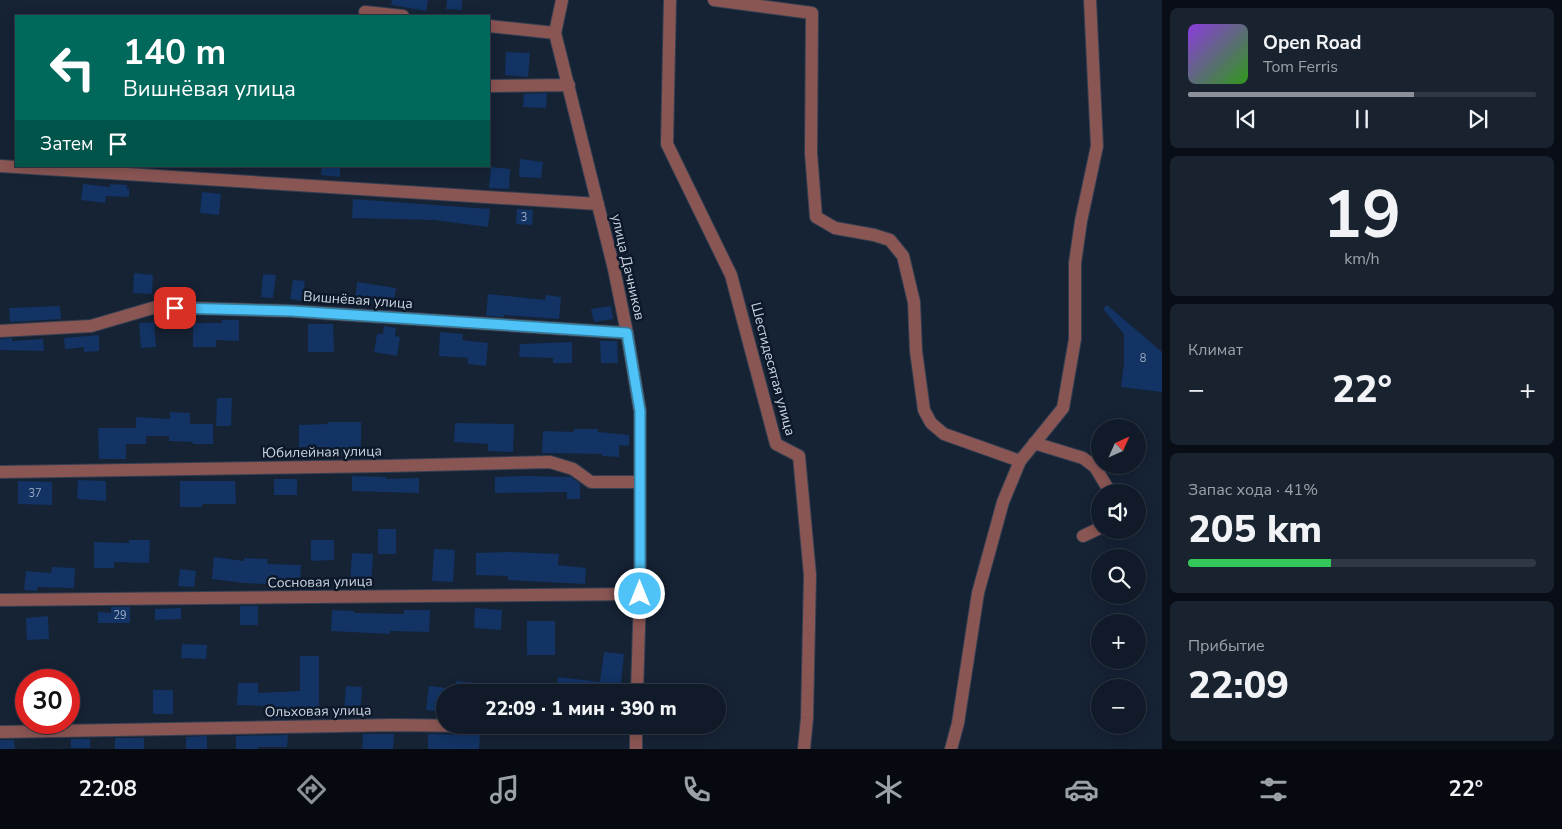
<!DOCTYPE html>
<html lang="ru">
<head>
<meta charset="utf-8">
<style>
  body { margin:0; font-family:"Nunito Sans",sans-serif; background:#192330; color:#f1f3f6; height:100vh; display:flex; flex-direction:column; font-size:19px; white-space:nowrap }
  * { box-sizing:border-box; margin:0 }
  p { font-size:16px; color:#9ca1a8 }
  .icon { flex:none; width:28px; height:28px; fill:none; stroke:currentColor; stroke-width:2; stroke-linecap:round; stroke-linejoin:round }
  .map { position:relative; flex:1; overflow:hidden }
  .drawer { display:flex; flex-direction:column; gap:8px; padding:8px; background:#090e16; width:400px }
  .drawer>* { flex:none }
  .top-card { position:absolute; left:15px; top:15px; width:475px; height:152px; border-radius:0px; box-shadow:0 2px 12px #0003,0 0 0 1px #303845; background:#00695c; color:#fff; overflow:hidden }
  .needle { width:32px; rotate:45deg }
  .tools { position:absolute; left:1091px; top:419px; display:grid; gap:10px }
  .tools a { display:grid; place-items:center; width:55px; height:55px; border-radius:50%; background:#101a28; box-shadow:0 2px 12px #0003,0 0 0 1px #303845; font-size:25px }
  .speed { position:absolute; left:15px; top:669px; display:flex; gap:10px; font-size:25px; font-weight:700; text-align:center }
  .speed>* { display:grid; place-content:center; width:65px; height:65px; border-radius:50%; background:#101a28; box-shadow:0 2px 12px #0003,0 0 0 1px #303845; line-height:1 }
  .speed .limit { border:8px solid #d22; background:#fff; color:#111 }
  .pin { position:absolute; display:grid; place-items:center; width:42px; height:42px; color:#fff; margin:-21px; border-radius:10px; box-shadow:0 2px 8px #0006 }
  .me { position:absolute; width:55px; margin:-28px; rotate:0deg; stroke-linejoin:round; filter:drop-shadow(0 0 4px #0008) }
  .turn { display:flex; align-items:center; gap:18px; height:105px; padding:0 25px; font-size:22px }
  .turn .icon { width:65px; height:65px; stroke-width:2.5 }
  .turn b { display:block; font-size:35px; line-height:42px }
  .then { display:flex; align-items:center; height:48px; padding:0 25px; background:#0003; gap:10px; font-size:19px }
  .big { font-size:38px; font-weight:800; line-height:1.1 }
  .drawer .widget { flex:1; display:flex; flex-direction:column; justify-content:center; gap:8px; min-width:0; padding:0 18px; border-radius:8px; background:#192330 }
  .drawer .dial { align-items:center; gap:0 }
  .dial b { font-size:65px; line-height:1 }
  .song { display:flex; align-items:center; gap:15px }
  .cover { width:60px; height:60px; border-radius:8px; background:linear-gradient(135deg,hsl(270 70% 55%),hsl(110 70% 35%)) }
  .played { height:5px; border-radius:2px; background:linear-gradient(90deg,#8c9099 65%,#303845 65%) }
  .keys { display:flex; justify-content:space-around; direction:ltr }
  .heat { display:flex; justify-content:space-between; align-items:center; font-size:28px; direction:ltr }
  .charge { height:8px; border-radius:4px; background:linear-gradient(90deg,#34c759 41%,#303845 0) }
  .trip { position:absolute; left:436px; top:684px; width:290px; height:50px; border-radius:25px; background:#101a28; box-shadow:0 2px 12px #0003,0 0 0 1px #303845; font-weight:800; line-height:50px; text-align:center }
  .tab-bar { display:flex; height:80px; justify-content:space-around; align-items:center; background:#060a10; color:#9ca1a8 }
  .tab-bar .icon { width:35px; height:35px }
  .tab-bar .active { color:#8c9099 }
  .tab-bar b { font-size:22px; color:#f1f3f6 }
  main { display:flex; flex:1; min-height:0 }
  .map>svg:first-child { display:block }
  .building { fill:#123363 }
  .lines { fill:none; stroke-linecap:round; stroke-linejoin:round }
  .minor-casing { stroke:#333f51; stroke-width:14 }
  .minor { stroke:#8a5654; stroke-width:12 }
  .route-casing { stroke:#337fa1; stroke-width:12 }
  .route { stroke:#4fc3f7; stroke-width:9 }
  .labels { text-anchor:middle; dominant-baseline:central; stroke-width:5; stroke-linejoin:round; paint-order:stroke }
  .number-label { font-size:11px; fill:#9eacc2 }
  .street-label { font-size:14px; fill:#ccd4e1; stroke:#0d192a }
</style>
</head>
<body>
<main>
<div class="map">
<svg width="1162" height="749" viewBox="0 0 1162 749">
  <rect width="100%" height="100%" fill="#162335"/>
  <path class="building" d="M392,0H428L426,11L391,5Z
    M447,0H462V10L446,9Z
    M506,52L530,53L528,77L505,75Z
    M547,93L546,108L523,107L524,94Z
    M520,159L543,162L541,178L519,177Z
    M322,166H340V177L321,175Z
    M491,167L510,169L509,189L489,188Z
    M83,184L110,187V184L127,185V189H129V197L106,196L105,203L81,200Z
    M202,192L221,194L219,215L200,213Z
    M353,199L490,209L488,227L434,220L352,218Z
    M517,209L533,210L532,225L516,224Z
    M134,273L153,275L152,294L133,293Z
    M263,274L276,275L273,298L261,297Z
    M293,280L305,281L302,301L290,299Z
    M357,282L396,288L393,306L367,302V304L355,302Z
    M488,294L545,300L546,295L561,297L559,319L504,315V317L486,316Z
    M1107,305L1162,352V392L1121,387L1124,363V334L1103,309Z
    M60,306L61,319L10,322L9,308Z
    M611,306L613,319L594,322L591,309Z
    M222,320H239V341L216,340V347H193V323H222Z
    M154,322L156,347L141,348L139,323Z
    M308,324H333L334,352H308Z
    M384,326L396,328L395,336L400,337L397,356L374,352L377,334H383Z
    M440,332L463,334L462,340L488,343L486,366L468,364V358L439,356Z
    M99,335V351L84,352V347L65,349L64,338Z
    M12,338V341L43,339L44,351L0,350V339Z
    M600,341H617L618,363H601Z
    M572,342V363H553V358L519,357L520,344Z
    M217,398H232L231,426H216Z
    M170,412L190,413V424H213V444H193V442L169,441V436H146V444H126V459H99L98,428H136V417L170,419Z
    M328,422H361V455L328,454V447H299V425L328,424Z
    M455,423L514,424L513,452L488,451V444L454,442Z
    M574,429H598V432L629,435V446L619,445V457L602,456V454L542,453L543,431L574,432Z
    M352,476L386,477V479L419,478V493L352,491Z
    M527,476L571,477L580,484V499H567V492L495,493V477Z
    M274,479H297V495H274Z
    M78,480L106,481V501L77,499Z
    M18,481L52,482V505L18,504Z
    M180,481H235L236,504H202V507H180Z
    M378,529H396V554H378Z
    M129,540H150L149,563L114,562V568H94V542L129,543Z
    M311,540H334V560L311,561Z
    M434,549L455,550L453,582L432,581Z
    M509,552L559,554L558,565L586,568L585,584L508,580V576L476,575V553Z
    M352,553L373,554L371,586L350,584Z
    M214,557L244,561V558L268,559L267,564L301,565L300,582L267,581V584L244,583L212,579Z
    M52,567L75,568L74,588L37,587V591L24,590L26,571L51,573Z
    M180,569L196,571L194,587L178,586Z
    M240,606H258V625H240Z
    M111,607H130V623H98V612L111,613Z
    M181,608V619L155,620V609Z
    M475,608L502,610L501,630L474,628Z
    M332,610L354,611V613L404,614V610H430L429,632L390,631V634L331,631Z
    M48,616L49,639L27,640L26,618Z
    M527,621H555V655H527Z
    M182,644L207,645L206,659L181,658Z
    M604,652L624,654L620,692H556L558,677L600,682Z
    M300,656H319V712L286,713V719H269V706L237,705L238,683H258V693L300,691Z
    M456,681L476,683L475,692H455Z
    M346,686L362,687L360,713L344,712Z
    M429,686L446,688L443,712L426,710Z
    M153,690H173V714H153Z
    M363,734H394L393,749H362Z
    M428,734L480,735L479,749H428Z
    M288,735L287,747H258V749H236V736Z
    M207,736V749H186V737Z
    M115,738H144V749H115Z
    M71,739H90V748H71Z
    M0,740H14L15,749H0Z"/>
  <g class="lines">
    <g class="minor-casing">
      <path id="minor" d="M562,0L555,33L614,269L627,333L640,411V594L637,692
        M670,0L667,144L731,275L776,444L799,456L810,575L807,718L804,749
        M714,0L812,13L811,153L816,217L835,228L874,235L890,240L903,256L914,302L916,351L924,410L931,423L944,434L1020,461
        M365,12L403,16
        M489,26L555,33
        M489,86L569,85
        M0,166L598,204
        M0,331L91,326L156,307L291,311L627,333
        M1034,443L1083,458L1095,467L1110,492
        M0,472L386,466L550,462L573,469L591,482H640
        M1083,536L1100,528
        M0,600L640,594
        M0,732L394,725L636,728
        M636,749V725
        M951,749L958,723L978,593L1003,502L1020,461L1063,408L1075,339V263L1081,221L1097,146L1090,0"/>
    </g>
    <use href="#minor" class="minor"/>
  </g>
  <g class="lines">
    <g class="route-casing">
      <path id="route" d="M175,308L291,311L627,333L640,411V594"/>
    </g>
    <use href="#route" class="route"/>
  </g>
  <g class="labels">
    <g class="number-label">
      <text x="524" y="217">3</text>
      <text x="1143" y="358">8</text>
      <text x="35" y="493">37</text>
      <text x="120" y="615">29</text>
    </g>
    <g class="street-label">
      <text transform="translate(628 267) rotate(77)">улица Дачников</text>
      <text transform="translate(358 300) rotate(4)">Вишнёвая улица</text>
      <text transform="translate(773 369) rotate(75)">Шестидесятая улица</text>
      <text transform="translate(322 452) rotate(-1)">Юбилейная улица</text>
      <text transform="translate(320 582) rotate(-1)">Сосновая улица</text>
      <text transform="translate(318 711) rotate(-1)">Ольховая улица</text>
    </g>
  </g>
</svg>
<div class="tools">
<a><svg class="needle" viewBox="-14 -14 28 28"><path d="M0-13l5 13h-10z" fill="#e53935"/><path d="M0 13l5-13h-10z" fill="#9ca1a8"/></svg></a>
<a><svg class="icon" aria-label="sound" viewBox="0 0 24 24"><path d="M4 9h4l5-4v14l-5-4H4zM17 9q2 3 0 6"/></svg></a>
<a><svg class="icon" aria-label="search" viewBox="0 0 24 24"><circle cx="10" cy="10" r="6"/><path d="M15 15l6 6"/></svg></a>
<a>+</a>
<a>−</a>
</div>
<div class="speed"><div class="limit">30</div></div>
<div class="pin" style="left:175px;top:308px;background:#d93025"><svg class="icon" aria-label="arrive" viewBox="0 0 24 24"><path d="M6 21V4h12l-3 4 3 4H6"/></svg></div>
<svg class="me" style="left:640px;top:594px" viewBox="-20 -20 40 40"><circle r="17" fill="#4fc3f7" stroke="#fff" stroke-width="3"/><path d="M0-11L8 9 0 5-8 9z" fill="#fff"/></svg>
<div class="trip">22:09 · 1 мин · 390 m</div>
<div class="top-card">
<div class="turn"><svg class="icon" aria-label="left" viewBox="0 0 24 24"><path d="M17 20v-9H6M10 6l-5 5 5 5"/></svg><div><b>140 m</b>Вишнёвая улица</div></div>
<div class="then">Затем<svg class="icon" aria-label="arrive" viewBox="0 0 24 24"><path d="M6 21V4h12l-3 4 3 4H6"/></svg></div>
</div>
</div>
<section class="drawer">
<div class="widget">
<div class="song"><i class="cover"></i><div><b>Open Road</b><p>Tom Ferris</p></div></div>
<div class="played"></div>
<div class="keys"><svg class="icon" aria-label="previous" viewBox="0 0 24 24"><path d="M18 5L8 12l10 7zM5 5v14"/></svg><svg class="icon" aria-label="pause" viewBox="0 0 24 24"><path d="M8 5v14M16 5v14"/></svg><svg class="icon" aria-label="next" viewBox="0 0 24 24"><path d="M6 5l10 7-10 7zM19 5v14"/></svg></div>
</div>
<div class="widget dial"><b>19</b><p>km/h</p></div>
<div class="widget"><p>Климат</p>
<div class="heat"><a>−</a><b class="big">22°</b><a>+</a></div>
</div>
<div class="widget"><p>Запас хода · 41%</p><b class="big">205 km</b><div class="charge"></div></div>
<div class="widget"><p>Прибытие</p><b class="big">22:09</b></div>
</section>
</main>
<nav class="tab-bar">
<b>22:08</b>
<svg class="icon active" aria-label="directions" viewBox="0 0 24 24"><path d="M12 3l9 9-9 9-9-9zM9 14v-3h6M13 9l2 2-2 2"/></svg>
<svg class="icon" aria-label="music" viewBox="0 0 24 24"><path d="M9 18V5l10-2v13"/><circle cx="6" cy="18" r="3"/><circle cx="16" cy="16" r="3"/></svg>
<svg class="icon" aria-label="phone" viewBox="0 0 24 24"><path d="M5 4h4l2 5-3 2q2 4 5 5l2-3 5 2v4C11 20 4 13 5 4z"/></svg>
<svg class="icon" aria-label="climate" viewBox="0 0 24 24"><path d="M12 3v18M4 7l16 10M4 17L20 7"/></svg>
<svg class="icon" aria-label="car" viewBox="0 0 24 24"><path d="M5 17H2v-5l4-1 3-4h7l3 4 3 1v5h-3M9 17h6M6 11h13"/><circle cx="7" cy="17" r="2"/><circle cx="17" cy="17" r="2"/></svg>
<svg class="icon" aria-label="filters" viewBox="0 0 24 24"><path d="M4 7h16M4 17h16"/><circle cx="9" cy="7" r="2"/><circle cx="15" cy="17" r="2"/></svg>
<b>22°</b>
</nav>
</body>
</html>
